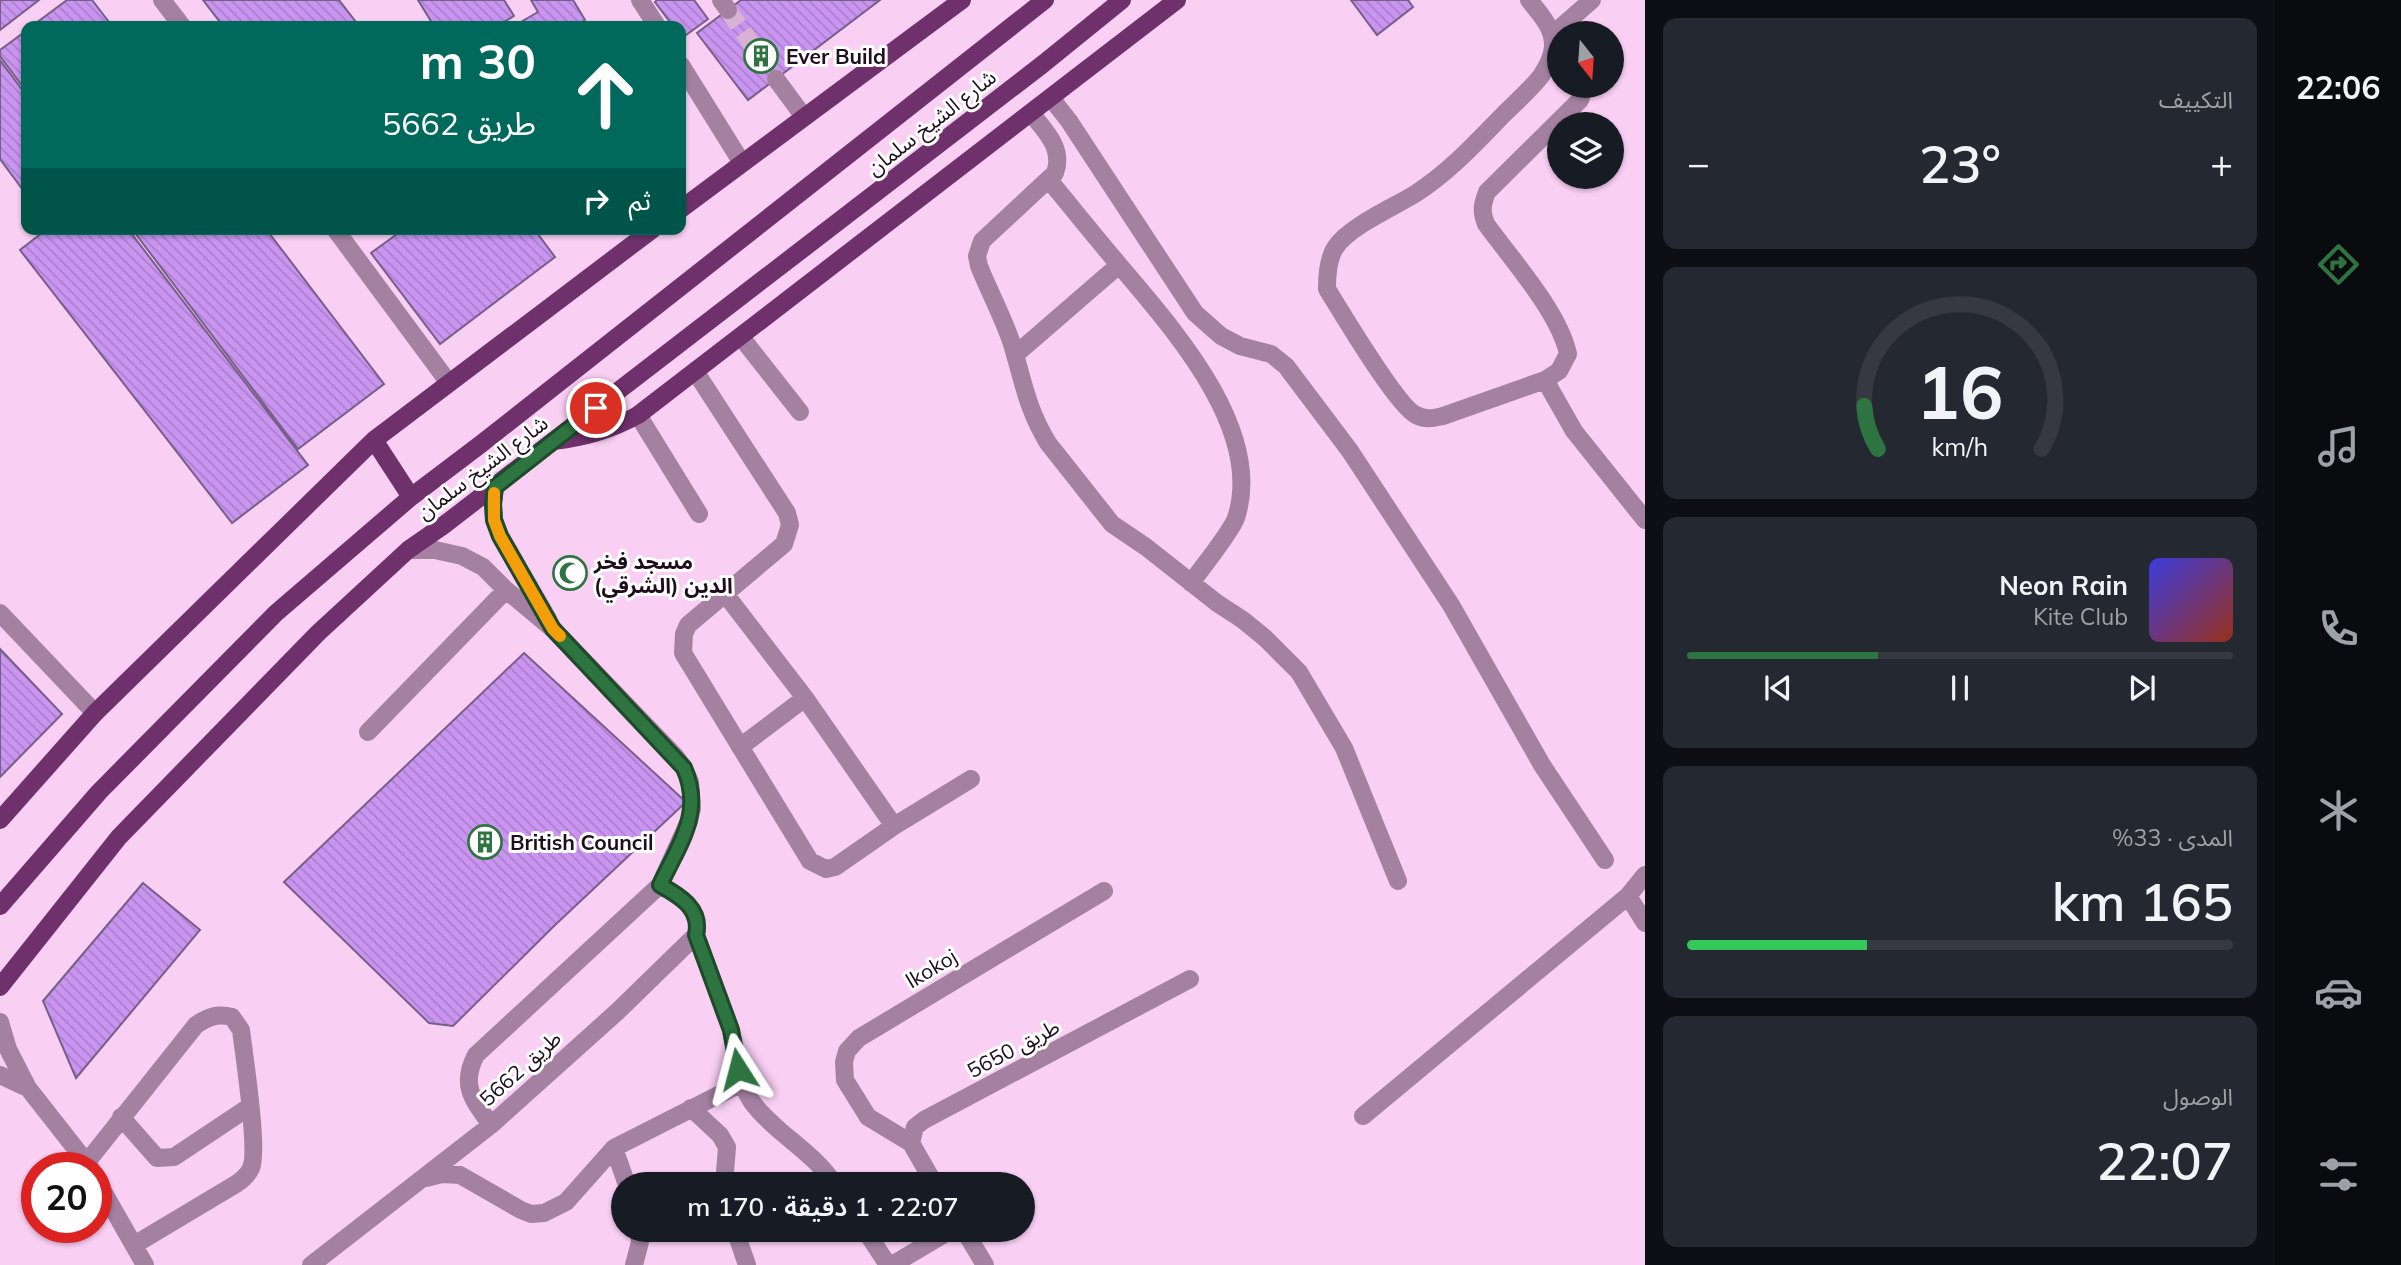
<!DOCTYPE html>
<html lang="ar">
<head>
<meta charset="utf-8">
<style>
  body { margin:0; font-family:Mulish,"Noto Sans Arabic",sans-serif; background:#242831; color:#f1f3f6; direction:rtl; height:100vh; display:flex; flex-direction:column; font-size:26px; white-space:nowrap }
  * { box-sizing:border-box; margin:0 }
  p { font-size:23px; color:#9ea1a6 }
  .icon { flex:none; width:38px; height:38px; fill:none; stroke:currentColor; stroke-width:2; stroke-linecap:round; stroke-linejoin:round }
  .map { position:relative; flex:1; overflow:hidden; direction:ltr }
  .sheet { display:flex; flex-direction:column; gap:18px; padding:18px; background:#0d0f14; width:630px }
  .sheet>* { flex:none }
  .banner { position:absolute; left:21px; top:21px; width:665px; height:214px; border-radius:14px; box-shadow:0 2px 5px #0004; direction:rtl; background:#00695c; color:#fff; overflow:hidden }
  .needle { width:46px; rotate:163deg }
  .fabs { position:absolute; left:1547px; top:21px; display:grid; gap:14px }
  .fabs a { display:grid; place-items:center; width:77px; height:77px; border-radius:50%; background:#171b24; box-shadow:0 2px 5px #0004; font-size:35px }
  .speed { position:absolute; left:21px; top:1152px; display:flex; gap:14px; font-size:35px; font-weight:700; text-align:center }
  .speed>* { display:grid; place-content:center; width:91px; height:91px; border-radius:50%; background:#171b24; box-shadow:0 2px 5px #0004; line-height:1 }
  .speed .limit { border:10px solid #d22; background:#fff; color:#111 }
  .pin { position:absolute; display:grid; place-items:center; width:60px; height:60px; color:#fff; margin:-30px; border:4px solid #fff; border-radius:50%; box-shadow:0 2px 7px #0007 }
  .me { position:absolute; width:77px; margin:-38px; rotate:351deg; stroke-linejoin:round; filter:drop-shadow(0 0 5px #0008) }
  .turn { display:flex; align-items:center; gap:24px; height:147px; padding:0 35px; font-size:32px }
  .turn .icon { width:91px; height:91px; stroke-width:2.5 }
  .turn b { display:block; font-size:49px; line-height:60px }
  .then { display:flex; align-items:center; height:66px; padding:0 35px; background:#0003; gap:14px; font-size:26px }
  .big { font-size:52px; font-weight:600; line-height:1.1 }
  .sheet .tile { flex:1; display:flex; flex-direction:column; justify-content:center; gap:10px; min-width:0; padding:0 24px; border-radius:14px; background:#242831 }
  .sheet .dial { align-items:center; gap:0 }
  .dial svg { height:182px; overflow:visible; fill:none; stroke:#363941; stroke-width:7; stroke-linecap:round; text-anchor:middle }
  .dial text { fill:#f1f3f6; stroke:none }
  .song { display:flex; align-items:center; gap:21px }
  .cover { width:84px; height:84px; border-radius:10px; background:linear-gradient(135deg,hsl(240 70% 55%),hsl(10 70% 35%)) }
  .played { height:7px; border-radius:4px; background:linear-gradient(90deg,#2d7440 35%,#363941 35%) }
  .keys { display:flex; justify-content:space-around; direction:ltr }
  .heat { display:flex; justify-content:space-between; align-items:center; font-size:38px; direction:ltr }
  .charge { height:10px; border-radius:5px; background:linear-gradient(90deg,#34c759 33%,#363941 0) }
  .trip { position:absolute; left:611px; top:1172px; width:424px; height:70px; border-radius:35px; background:#171b24; box-shadow:0 2px 5px #0004; font-weight:600; line-height:70px; text-align:center; direction:rtl }
  main { display:flex; flex:1; min-height:0 }
  .dock { display:flex; flex-direction:column; width:126px; justify-content:space-around; align-items:center; background:#090b0e; color:#9ea1a6 }
  .dock .icon { width:49px; height:49px }
  .dock .current { color:#2d7440 }
  .dock b { font-size:32px; color:#f1f3f6 }
  .map>svg:first-child { display:block }
  .building { fill:url(#building-back-hatch); stroke:#765f88; stroke-width:2 }
  .lines { fill:none; stroke-linecap:round; stroke-linejoin:round }
  .minor-tunnel { stroke:#d8b2d4; stroke-width:18; stroke-dasharray:18 9; stroke-linecap:butt }
  .minor { stroke:#a481a1; stroke-width:18 }
  .major { stroke:#6f316b; stroke-width:18 }
  .route-casing { stroke:#1d4b2a; stroke-width:18 }
  .route { stroke:#2d7440; stroke-width:12 }
  .slow { stroke:#f59e0b; stroke-width:12 }
  .labels { text-anchor:middle; dominant-baseline:central; stroke-width:6; stroke-linejoin:round; paint-order:stroke }
  .poi-label { font-size:21px; font-weight:bold; fill:#1d0f1c; stroke:#fff; text-anchor:start }
  .street-label { font-size:21px; fill:#1d0f1c; stroke:#fff }
</style>
</head>
<body>
<main>
<nav class="dock">
<b>22:06</b>
<svg class="icon current" aria-label="directions" viewBox="0 0 24 24"><path d="M12 3l9 9-9 9-9-9zM9 14v-3h6M13 9l2 2-2 2"/></svg>
<svg class="icon" aria-label="music" viewBox="0 0 24 24"><path d="M9 18V5l10-2v13"/><circle cx="6" cy="18" r="3"/><circle cx="16" cy="16" r="3"/></svg>
<svg class="icon" aria-label="phone" viewBox="0 0 24 24"><path d="M5 4h4l2 5-3 2q2 4 5 5l2-3 5 2v4C11 20 4 13 5 4z"/></svg>
<svg class="icon" aria-label="climate" viewBox="0 0 24 24"><path d="M12 3v18M4 7l16 10M4 17L20 7"/></svg>
<svg class="icon" aria-label="car" viewBox="0 0 24 24"><path d="M5 17H2v-5l4-1 3-4h7l3 4 3 1v5h-3M9 17h6M6 11h13"/><circle cx="7" cy="17" r="2"/><circle cx="17" cy="17" r="2"/></svg>
<svg class="icon" aria-label="filters" viewBox="0 0 24 24"><path d="M4 7h16M4 17h16"/><circle cx="9" cy="7" r="2"/><circle cx="15" cy="17" r="2"/></svg>
</nav>
<section class="sheet">
<div class="tile"><p>التكييف</p>
<div class="heat"><a>−</a><b class="big">23°</b><a>+</a></div>
</div>
<div class="tile dial"><svg viewBox="0 0 100 80">
<path d="M14 69A42 42 0 1 1 86 69"/>
<path d="M14 69A42 42 0 0 1 8 50" stroke="#2d7440"/>
<text x="50" y="56" font-size="32" font-weight="700">16</text>
<text x="50" y="72" font-size="11">km/h</text>
</svg></div>
<div class="tile">
<div class="song"><i class="cover"></i><div><b>Neon Rain</b><p>Kite Club</p></div></div>
<div class="played"></div>
<div class="keys"><svg class="icon" aria-label="previous" viewBox="0 0 24 24"><path d="M18 5L8 12l10 7zM5 5v14"/></svg><svg class="icon" aria-label="pause" viewBox="0 0 24 24"><path d="M8 5v14M16 5v14"/></svg><svg class="icon" aria-label="next" viewBox="0 0 24 24"><path d="M6 5l10 7-10 7zM19 5v14"/></svg></div>
</div>
<div class="tile"><p>المدى · 33%</p><b class="big">165 km</b><div class="charge"></div></div>
<div class="tile"><p>الوصول</p><b class="big">22:07</b></div>
</section>
<div class="map">
<svg width="1645" height="1265" viewBox="0 0 1645 1265">
  <defs>
    <pattern id="building-back-hatch" width="6" height="6" patternUnits="userSpaceOnUse" patternTransform="scale(1.75)"><rect width="6" height="6" fill="#c995f0"/><path d="M-1 5l2 2M0 0l6 6M5-1l2 2" fill="none" stroke="#ac7fcd"/></pattern>
  </defs>
  <rect width="100%" height="100%" fill="#f9cff4"/>
  <path class="building" d="M0,0H39L0,30Z
    M67,0H92L112,26H32Z
    M203,0H339L359,26H223Z
    M418,0H504L514,16L497,26H434Z
    M531,0H573L585,20L575,26H514L538,12Z
    M657,0H694L708,19L682,38L681,26H673L655,2Z
    M741,0H880L748,100L697,33Z
    M1351,0H1408L1413,7L1377,35Z
    M26,31V91L0,56V50Z
    M0,60L26,95V194L0,159Z
    M47,229H128L308,465L232,523L20,250Z
    M132,229H266L384,384L298,449Z
    M404,229H534L555,257L440,344L371,253Z
    M0,649L62,714L0,777Z
    M524,653L686,802L554,926L453,1026L429,1023L284,882Z
    M143,883L200,930L76,1078L43,1001Z"/>
  <g class="lines">
    <path class="minor-tunnel" d="M728,10L776,79"/>
    <path class="minor" d="M162,0L182,26
      M640,0L657,26
      M721,0L728,10
      M1529,0C1540,14 1554,28 1553,47C1552,58 1547,67 1541,76C1530,90 1516,102 1503,115C1476,143 1448,173 1415,194C1394,207 1348,227 1335,248C1328,259 1327,276 1327,289C1342,313 1397,406 1416,415C1426,420 1433,418 1443,416L1545,380L1559,371L1568,354C1559,312 1512,260 1486,224C1481,211 1482,205 1487,192L1580,100L1585,86
      M1552,35L1592,0
      M681,65L742,163
      M776,79L804,117
      M1051,98L1069,121L1195,313L1221,336L1240,346L1271,354L1286,366L1350,451L1451,605L1542,765L1605,860
      M1031,113C1045,131 1064,148 1055,173L982,241L977,256L979,266C989,291 1002,315 1011,341C1023,379 1026,407 1048,443L1112,524L1146,547L1217,603L1243,620L1265,638L1299,672L1344,748L1398,881
      M1049,180C1073,209 1096,238 1120,266C1172,328 1265,430 1236,518C1231,532 1201,569 1191,583
      M335,229L449,383
      M741,337L800,412
      M1015,355L1119,265
      M695,371L787,513L790,525L784,544L688,625L684,634L683,653L810,861L826,869L835,867L894,826L971,779
      M1545,380L1574,431L1645,520
      M638,415L699,514
      M495,487L493,504L494,520L500,536L548,619
      M408,550H435L462,556L483,567L506,590L553,629L675,756L684,768L690,782L692,808L689,821L660,885L476,1055C460,1085 473,1100 491,1125
      M726,595L805,698L894,826
      M0,613L95,713
      M368,732L506,590
      M740,747L805,698
      M1628,896L1645,923
      M0,1022L8,1049L28,1088L90,1167
      M0,1075L28,1088
      M742,1083C745,1089 748,1097 752,1102C776,1134 813,1151 835,1185
      M691,1108L720,1135L727,1147L724,1185
      M1363,1116L1628,896L1645,875
      M121,1117L157,1158L174,1157L249,1107
      M911,1143L868,1117L845,1080L844,1062L847,1051L859,1038L1104,891
      M614,1148L627,1185
      M87,1162L196,1025C208,1017 217,1013 232,1017L241,1030C244,1055 259,1151 251,1168C248,1175 242,1180 236,1184L134,1245
      M426,1178L442,1174L460,1175L521,1210L531,1214L544,1213L566,1202L614,1148L742,1083L731,1030L696,935
      M96,1179L145,1265
      M935,1185L911,1143L915,1127L924,1120L1190,979
      M735,1230L747,1265
      M865,1230L888,1265
      M964,1230L985,1265
      M311,1265L491,1125L618,1011L696,935C702,909 680,896 660,885
      M634,1265L640,1242L638,1230
      M892,1265L951,1230"/>
    <path class="major" d="M681,209L962,0
      M374,440L411,497
      M553,441C584,438 611,430 638,415L1177,0
      M0,820L95,713L374,440L653,229
      M0,906L99,792L276,613L411,497L481,444L1045,0
      M0,987L119,837L318,633L408,550L444,525L1043,64L1122,0"/>
  </g>
  <g class="lines">
    <g class="route-casing">
      <path id="route" d="M596,408L495,487L493,504L494,520L500,536L553,629L684,768C704,813 679,844 660,885C680,896 702,909 696,935L731,1030L738,1069"/>
    </g>
    <use href="#route" class="route"/>
    <path class="slow" d="M494,493V520L500,536L553,629L560,636"/>
  </g>
  <defs>
    <g id="building-ring" transform="scale(1.75)"><circle r="9.5" fill="#fff" stroke="#2d7440" stroke-width="1.5"/><path d="M-4-6H4V6H1V3H-1V6H-4ZM-2.5-4.3h1.7v1.8h-1.7ZM.8-4.3h1.7v1.8H.8ZM-2.5-1h1.7V.8h-1.7ZM.8-1h1.7V.8H.8Z" fill="#2d7440"/></g>
    <g id="mosque-ring" transform="scale(1.75)"><circle r="9.5" fill="#fff" stroke="#2d7440" stroke-width="1.5"/><path d="M3.5-4.9A6 6 0 1 0 3.5 4.9A5 5 0 1 1 3.5-4.9Z" fill="#2d7440"/></g>
  </defs>
  <g fill-rule="evenodd">
    <use href="#building-ring" x="761" y="56"/>
    <use href="#mosque-ring" x="570" y="573"/>
    <use href="#building-ring" x="485" y="842"/>
  </g>
  <g class="labels">
    <g class="poi-label">
      <text x="786" y="56">Ever Build</text>
      <text x="594" y="561">مسجد فخر<tspan x="594" dy="24">الدين (الشرقي)</tspan></text>
      <text x="510" y="842">British Council</text>
    </g>
    <g class="street-label">
      <text transform="translate(931 122) rotate(-38)">شارع الشيخ سلمان</text>
      <text transform="translate(482 467) rotate(-37)">شارع الشيخ سلمان</text>
      <text transform="translate(931 968) rotate(-31)">lkokoj</text>
      <text transform="translate(1013 1048) rotate(-28)">طريق 5650</text>
      <text transform="translate(520 1068) rotate(-42)">طريق 5662</text>
    </g>
  </g>
</svg>
<div class="fabs">
<a><svg class="needle" viewBox="-14 -14 28 28"><path d="M0-13l5 13h-10z" fill="#e53935"/><path d="M0 13l5-13h-10z" fill="#9ea1a6"/></svg></a>
<a><svg class="icon" aria-label="layers" viewBox="0 0 24 24"><path d="M12 4l9 5-9 5-9-5zM3 14l9 5 9-5"/></svg></a>
</div>
<div class="speed"><div class="limit">20</div></div>
<div class="pin" style="left:596px;top:408px;background:#d93025"><svg class="icon" aria-label="arrive" viewBox="0 0 24 24"><path d="M6 21V4h12l-3 4 3 4H6"/></svg></div>
<svg class="me" style="left:738px;top:1069px" viewBox="-20 -20 40 40"><path d="M0-17L14 15 0 8-14 15z" fill="#2d7440" stroke="#fff" stroke-width="4"/></svg>
<div class="trip">22:07 · 1 دقيقة · 170 m</div>
<div class="banner">
<div class="turn"><svg class="icon" aria-label="ahead" viewBox="0 0 24 24"><path d="M12 20V5M6 11l6-6 6 6"/></svg><div><b>30 m</b>طريق 5662</div></div>
<div class="then">ثم<svg class="icon" aria-label="right" viewBox="0 0 24 24"><path d="M7 20v-9h11M14 6l5 5-5 5"/></svg></div>
</div>
</div>
</main>
</body>
</html>
